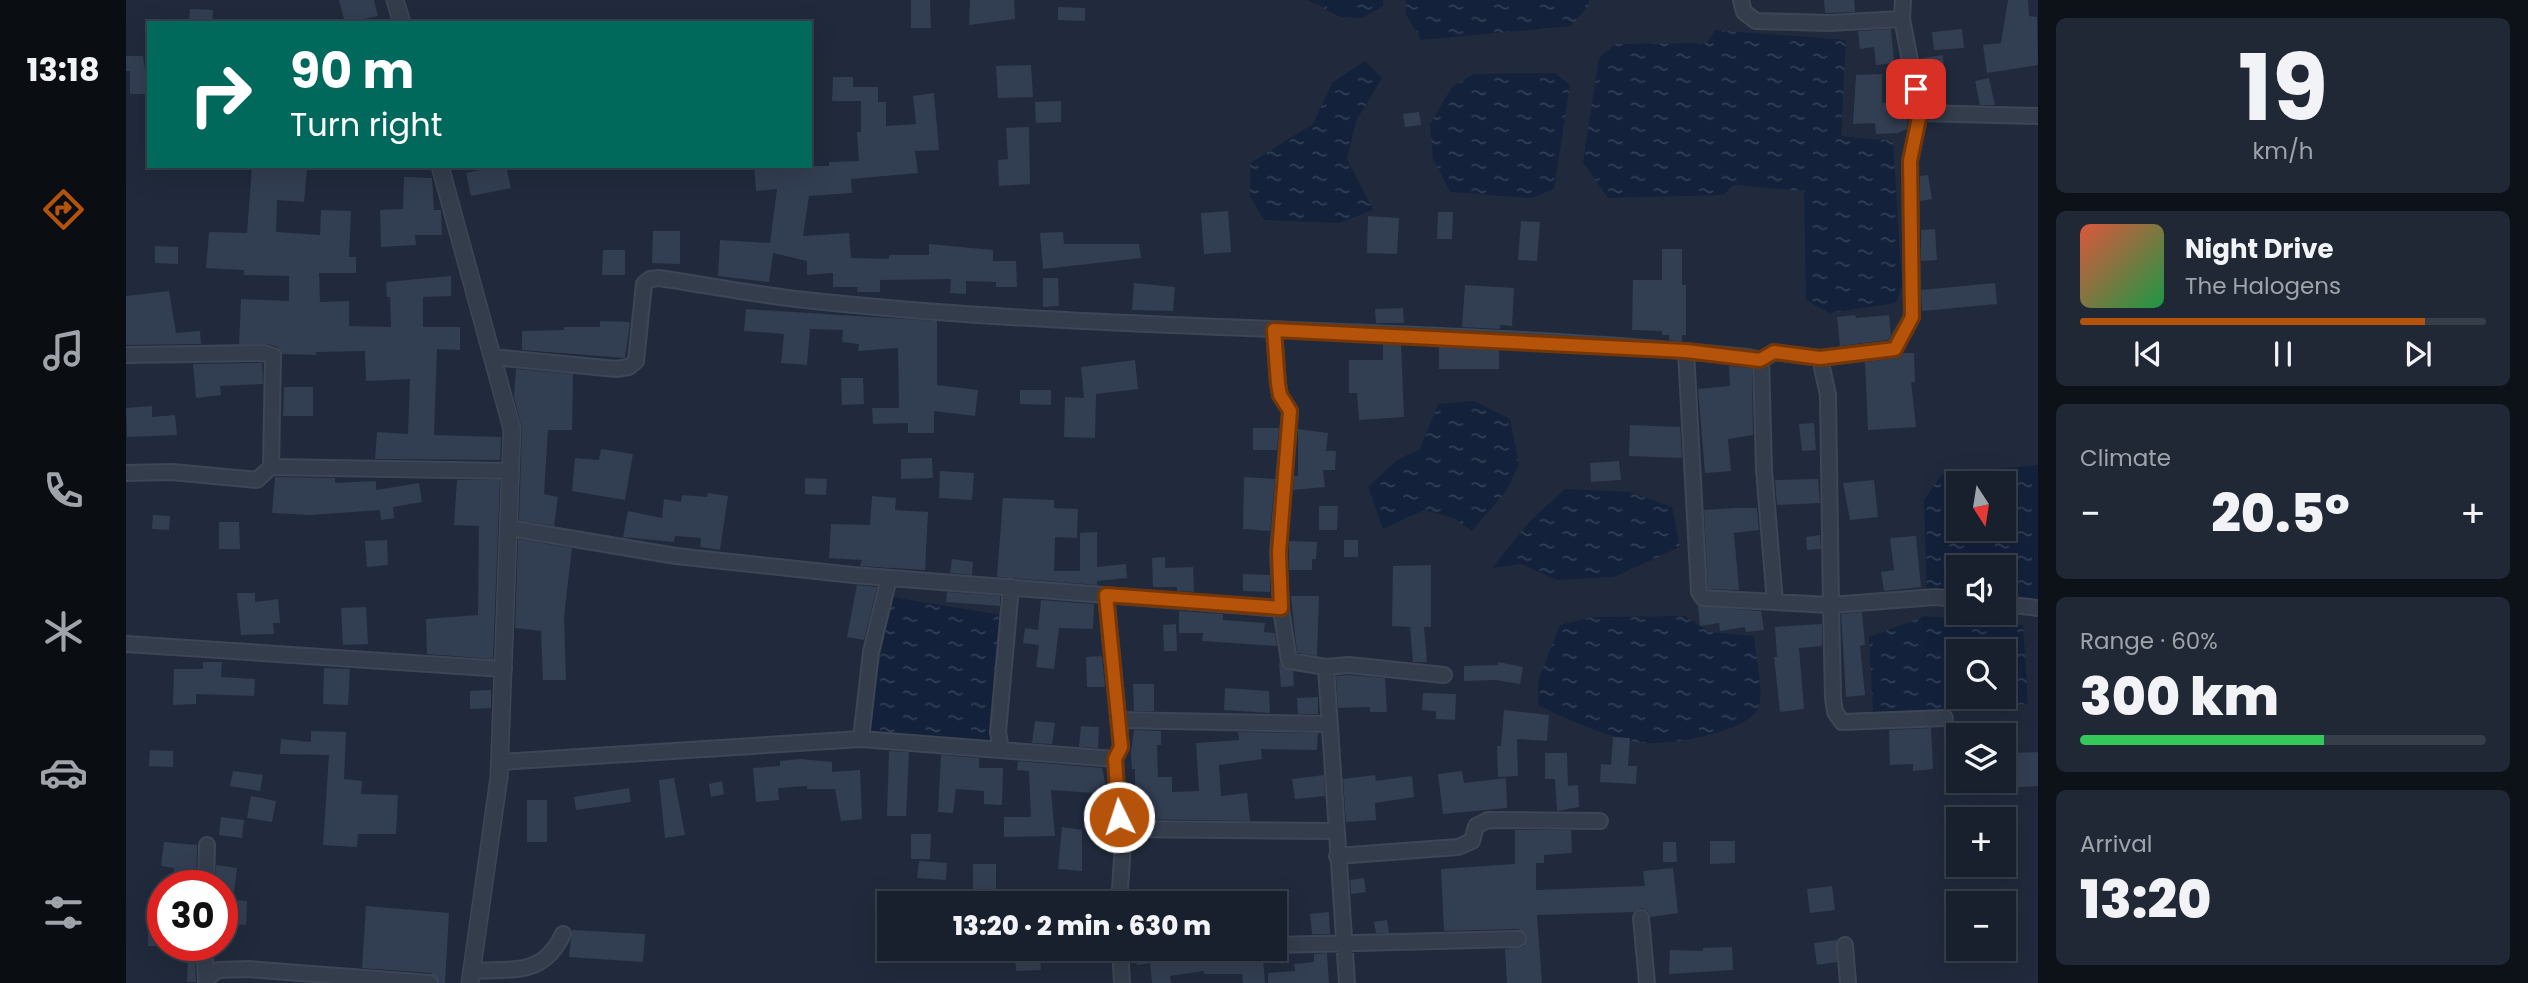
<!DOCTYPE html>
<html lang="en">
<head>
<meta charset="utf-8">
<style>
  body { margin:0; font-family:Poppins,sans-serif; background:#212835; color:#f1f3f6; height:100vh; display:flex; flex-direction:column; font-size:26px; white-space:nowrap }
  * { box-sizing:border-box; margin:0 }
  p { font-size:23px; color:#9fa3aa }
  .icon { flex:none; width:38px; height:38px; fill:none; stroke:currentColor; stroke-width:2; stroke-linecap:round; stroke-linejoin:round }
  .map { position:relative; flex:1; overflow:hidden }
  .panel { display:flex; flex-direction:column; gap:18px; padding:18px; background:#0d1219; width:490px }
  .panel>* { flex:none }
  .top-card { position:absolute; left:21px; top:21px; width:665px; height:147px; border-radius:0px; box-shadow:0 7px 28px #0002,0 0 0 2px #363e49; background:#00695c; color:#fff; overflow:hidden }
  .needle { width:46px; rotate:168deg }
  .fabs { position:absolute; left:1820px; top:471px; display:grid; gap:14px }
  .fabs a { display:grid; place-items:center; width:70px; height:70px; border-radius:0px; background:#18202d; box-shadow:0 7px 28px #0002,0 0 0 2px #363e49; font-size:35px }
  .speed { position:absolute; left:21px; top:870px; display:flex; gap:14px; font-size:35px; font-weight:700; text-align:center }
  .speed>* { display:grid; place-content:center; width:91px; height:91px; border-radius:50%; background:#18202d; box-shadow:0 7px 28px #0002,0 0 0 2px #363e49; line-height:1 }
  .speed .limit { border:10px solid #d22; background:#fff; color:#111 }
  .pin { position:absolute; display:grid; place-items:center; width:60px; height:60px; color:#fff; margin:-30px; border-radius:14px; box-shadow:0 4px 10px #0006 }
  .me { position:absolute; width:77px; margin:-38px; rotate:356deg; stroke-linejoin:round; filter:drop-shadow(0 0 5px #0008) }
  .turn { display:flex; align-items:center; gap:24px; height:147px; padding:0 28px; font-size:32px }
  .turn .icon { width:91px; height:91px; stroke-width:2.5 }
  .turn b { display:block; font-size:49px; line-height:60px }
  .big { font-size:52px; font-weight:800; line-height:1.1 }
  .panel .card { flex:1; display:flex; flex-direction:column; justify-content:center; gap:10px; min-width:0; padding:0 24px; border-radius:10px; background:#212835 }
  .panel .dial { align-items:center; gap:0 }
  .dial b { font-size:91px; line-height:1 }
  .song { display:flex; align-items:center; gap:21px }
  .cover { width:84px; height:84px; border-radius:10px; background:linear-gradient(135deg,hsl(10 70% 55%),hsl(140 70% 35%)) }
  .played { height:7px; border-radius:4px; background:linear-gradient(90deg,#b45309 85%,#363e49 85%) }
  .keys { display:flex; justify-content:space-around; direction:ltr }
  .heat { display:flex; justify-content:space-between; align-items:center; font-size:38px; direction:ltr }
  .charge { height:10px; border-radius:5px; background:linear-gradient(90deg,#34c759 60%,#363e49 0) }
  .trip { position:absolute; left:751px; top:891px; width:410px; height:70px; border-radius:0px; background:#18202d; box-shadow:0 7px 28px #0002,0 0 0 2px #363e49; font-weight:800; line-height:70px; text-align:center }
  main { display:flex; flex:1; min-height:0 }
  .dock { display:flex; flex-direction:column; width:126px; justify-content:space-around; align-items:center; background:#0a0d12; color:#9fa3aa }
  .dock .icon { width:49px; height:49px }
  .dock .on { color:#b45309 }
  .dock b { font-size:32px; color:#f1f3f6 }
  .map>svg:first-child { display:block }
  .water { fill:url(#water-ripples); fill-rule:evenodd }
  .building { fill:#323e52 }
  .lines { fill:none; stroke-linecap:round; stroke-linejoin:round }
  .minor-casing { stroke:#3e4655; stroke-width:18 }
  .tertiary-casing { stroke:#3e4655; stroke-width:19 }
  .minor { stroke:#343d4c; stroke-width:14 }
  .tertiary { stroke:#343d4c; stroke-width:16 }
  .route-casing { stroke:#753606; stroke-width:18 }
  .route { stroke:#b45309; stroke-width:12 }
</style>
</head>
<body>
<main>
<nav class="dock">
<b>13:18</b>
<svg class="icon on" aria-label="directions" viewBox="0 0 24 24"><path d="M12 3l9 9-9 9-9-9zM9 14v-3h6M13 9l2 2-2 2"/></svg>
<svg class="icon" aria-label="music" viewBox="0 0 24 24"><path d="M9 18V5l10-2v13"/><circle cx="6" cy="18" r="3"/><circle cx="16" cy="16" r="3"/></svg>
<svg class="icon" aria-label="phone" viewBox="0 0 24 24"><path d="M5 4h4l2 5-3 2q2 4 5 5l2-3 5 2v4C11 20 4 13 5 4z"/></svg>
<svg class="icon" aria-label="climate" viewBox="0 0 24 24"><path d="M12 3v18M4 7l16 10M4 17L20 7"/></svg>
<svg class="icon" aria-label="car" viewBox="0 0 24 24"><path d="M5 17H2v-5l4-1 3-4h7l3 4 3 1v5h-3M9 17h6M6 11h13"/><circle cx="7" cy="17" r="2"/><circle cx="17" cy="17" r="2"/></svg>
<svg class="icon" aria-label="filters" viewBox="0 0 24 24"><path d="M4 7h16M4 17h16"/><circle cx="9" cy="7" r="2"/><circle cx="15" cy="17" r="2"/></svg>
</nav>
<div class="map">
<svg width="1912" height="983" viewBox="0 0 1912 983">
  <defs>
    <pattern id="water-ripples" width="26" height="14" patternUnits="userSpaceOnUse" patternTransform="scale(1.75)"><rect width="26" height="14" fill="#13213a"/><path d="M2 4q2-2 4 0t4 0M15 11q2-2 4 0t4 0" fill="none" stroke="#333f55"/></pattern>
  </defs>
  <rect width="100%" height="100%" fill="#202a3c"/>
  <path class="water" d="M1182,0H1257V6L1236,18L1214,17Z
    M1280,0H1463V5L1445,26L1295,40L1280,14Z
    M1589,30L1720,40L1715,136L1767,141L1776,285L1770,303L1703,313L1680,300L1678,191L1608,185L1597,195L1482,198L1457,162L1473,58L1489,44L1581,43Z
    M1239,61L1256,78L1230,121L1221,159L1247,210L1213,223L1138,220L1124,196V163L1187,124L1206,83Z
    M1429,73L1444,85L1428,189L1405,198L1324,192L1307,158L1304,124L1326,87L1348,74Z
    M1348,401L1384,419L1393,464L1381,490L1346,531L1327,518L1298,510L1257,529L1242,487L1271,460L1294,449L1312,404Z
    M1912,465V603L1878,600V567H1832V598L1801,596L1798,500L1816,474ZM1832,483H1878V528H1832Z
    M1439,489L1505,492L1546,507L1554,547L1488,577L1431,580L1395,564L1366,568L1404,521Z
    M766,597L881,616L871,750L744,739L741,727Z
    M1559,616L1584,632L1628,636C1629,652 1638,692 1633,706C1625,732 1544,745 1519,743C1491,741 1437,718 1412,705V681L1434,625L1467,617Z
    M1799,616L1897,625L1902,704L1747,713L1743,637ZM1878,651V696H1832V651Z"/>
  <path class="building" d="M213,0H248L252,16L219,23Z
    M785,0H804L805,28H785Z
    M844,0H888L889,19L843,25Z
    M1698,0H1728L1729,12L1699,13Z
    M1882,0H1902L1903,16L1911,17L1912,65L1861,73L1857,45L1875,43Z
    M932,7L959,8V21L932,20Z
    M64,9L87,10L86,23H63Z
    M1765,29L1768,63L1750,65L1748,47L1734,49L1732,31Z
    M1836,29L1838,48L1808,50L1806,32Z
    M1817,55L1818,69L1799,71L1797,58Z
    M0,56H17L22,94H4V71H0Z
    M905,65L907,97L872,98L870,66Z
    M1756,74V103L1768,102V109L1783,108L1781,129L1772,133L1750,134L1749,123L1727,124L1730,75Z
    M707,77H727V87H752V102H760V126L790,124L787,96L808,93L813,150L789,151L792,173L725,179L726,193L683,196L677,236L723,233L725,258L763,259V255H803V244L867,250V261H890L891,287H870V282L840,281V294L824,293L825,279L754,280V292H731L732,287H707V273L681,275V261L647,253L643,282L592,276L594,240L644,243L651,189L630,191L628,166H703V162L733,161L731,132H735V101H706Z
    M1863,78L1869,105H1854L1849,81Z
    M935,101V122L910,123L909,102Z
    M1293,112L1295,125L1279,127L1277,114Z
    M903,127L904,184L873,186L872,160L882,159L880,128Z
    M372,166H380L385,188L345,196L340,173Z
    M126,167L181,169L178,202L151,200L150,232L194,235L195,210L225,211L223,257H230V273H193L194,302L223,301V326L265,327L264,297H261L260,282L325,276V296L297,297V327H334V350L311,349L308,435L375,437L374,460L249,459L251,432L282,434L284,379L240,381L239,351L190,352V355L156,354L151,347L141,344H113L115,299L163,301V276L118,275V270L80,268L83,232L121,233Z
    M1802,175L1806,199L1794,201V176Z
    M278,177L306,178L308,210H315L316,235H289L290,245L255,247L254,210L277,209Z
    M1102,211L1105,252L1078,254L1075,213Z
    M1312,212H1327L1326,239H1311Z
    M1242,216L1273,218L1271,254L1241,253Z
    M1395,221L1414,222L1411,261L1392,260Z
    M1809,229L1811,260L1795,261V230Z
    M527,231H554V264L526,263Z
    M937,232L938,244H1013L1015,258L917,269L914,233Z
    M29,246L52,247V264L29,263Z
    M1536,249H1556V285H1560V335H1556V342L1543,340V335H1536V331L1506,330L1507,280H1536Z
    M477,250H499V275H476Z
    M917,278H932L933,306L917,307Z
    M1008,283L1049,287L1047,311L1006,310Z
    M1869,283L1871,304L1796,311L1795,290Z
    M1339,285L1388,288L1386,326L1374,325V329L1336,327Z
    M43,291L50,333L74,331L75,344L0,345V296Z
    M1277,308L1278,323H1250L1249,309Z
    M620,309L811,321V385L852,390L849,416L808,411V433H782V423L747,424L746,408H773L772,348L732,351L733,344L716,342L717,330L684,329L681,365L655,363L658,334L618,331Z
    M1729,315L1730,318L1763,315L1765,335L1762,340L1714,346L1711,317Z
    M474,321L504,322L499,358L396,350V331L438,330V327H474Z
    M1257,343L1275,344L1278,417L1233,420L1231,393H1223V360H1257Z
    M1313,346L1373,348V369H1313Z
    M1777,353H1788L1789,382H1785L1790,427L1742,430L1739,362L1770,358Z
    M1009,360L1012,389L970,394L969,438L938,437L939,397L958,398L955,367Z
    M136,363L137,384L94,386L95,395L70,398L67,364Z
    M1603,366L1626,368L1627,435L1602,439L1605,471L1579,473L1572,389L1604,386Z
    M390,369L447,374L446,430H422L418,494L432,497L428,526L393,520L396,429L388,397Z
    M715,378H737L738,404L716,405Z
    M158,387H187V416H157Z
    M894,390H925V405L894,404Z
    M26,406V417L49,415L51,435L1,437L0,408Z
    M1688,423L1690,450L1676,451L1673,424Z
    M1504,425L1554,427L1556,458L1503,456Z
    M1127,428H1153L1151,450H1127Z
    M1172,429L1202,433L1200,451H1210L1209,470H1197L1199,487L1167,490L1168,476H1172Z
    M475,449L507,454L499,500L446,491L449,458L473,460Z
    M806,458L807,478L775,479V459Z
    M1493,461L1495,480L1465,482L1464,463Z
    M814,471L848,473L846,500L813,498Z
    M149,477L209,478V483L250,481V490L293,483L296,502L267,507L268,518L255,520L254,510L185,515L146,513Z
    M1118,477L1149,479L1144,531L1117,529Z
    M679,478L701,479L700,495L679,494Z
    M1692,479L1694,503L1651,505L1649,480Z
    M331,480H374L367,659L301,654L300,619L352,615L353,526L328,525Z
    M1748,480L1752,517L1724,520L1717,483Z
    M582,493L602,496L594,550L574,547L575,538L549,536L548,542L497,537L502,511L536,518L538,499L555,502L556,495L581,497Z
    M746,496L770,498L769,510L802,512L799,570L734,566L736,560L703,558L705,524L744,525Z
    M877,498L928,500V508L952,509L951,538L929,537L928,571H954V533L971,532V567L1000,564L1001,578L971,581V585L871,577Z
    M1193,506H1212L1211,530H1193Z
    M1608,508H1631L1633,530L1608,533L1613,590L1582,589L1578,510Z
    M27,515L44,516L43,530L26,529Z
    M93,522H113L114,549H93Z
    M1694,535L1695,549L1681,550L1680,537Z
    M1790,536L1795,587L1758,591L1755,572L1768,570L1764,538Z
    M392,539L446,548L438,617L440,680H417L415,631L389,628Z
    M261,540L262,565L241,567L239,541Z
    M1218,540H1232V557H1218Z
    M1163,541L1191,542L1190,559H1186V570H1163Z
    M1039,557V568L1067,567L1068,592L1051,591V587H1027L1026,558Z
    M826,559L847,562L846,575L824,573Z
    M1305,565V627H1298L1301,662H1287L1284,627L1266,626L1267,566Z
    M1117,574L1144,575V592L1117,591Z
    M731,585L751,587L738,640L721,637Z
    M821,592L874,596V606L820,602Z
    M111,593H129V602L152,599L154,623H147L148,634L115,635Z
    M1165,596H1193L1191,656L1171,653Z
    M915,600L968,604L967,629L933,628L928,669L910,667L913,645L897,643L899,628L912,630Z
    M1572,606L1635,611L1638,630L1620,632L1619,627L1594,631L1593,623L1574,626Z
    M240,607L242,644L217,645L215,608Z
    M1053,611L1097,614V620L1139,623L1138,632L1149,633L1151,646L1076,641L1077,633H1053Z
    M1736,612L1739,645L1734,646L1739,695L1720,697L1715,614Z
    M1050,624L1051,651H1038L1037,625Z
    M1696,624V646L1673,648L1678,709L1654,712L1648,657H1651L1649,627Z
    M976,656L979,687H961L960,657Z
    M77,662H96L95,677L129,679L128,696L70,694V704L47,705L48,669H77Z
    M1153,662L1157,668L1167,671L1168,686L1155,687Z
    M1372,662L1397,667L1394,684L1369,680L1338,681V666L1372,665Z
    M198,668L224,669L222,705L197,704Z
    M1223,675L1259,678L1261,712H1244V707L1212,708L1210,676Z
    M1007,684H1028V711H1008Z
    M1099,688L1143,691L1144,713L1098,710Z
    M365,690V708L344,709V691Z
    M1297,693L1330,694L1329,720L1310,719V711L1296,710Z
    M1192,697V714H1172L1171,698Z
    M1378,710L1423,715L1421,741L1391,739L1392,776L1372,777L1371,746H1375Z
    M909,721L929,723L926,744L906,743Z
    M955,726L973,727L972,748L953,747Z
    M1805,728L1807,769L1787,771V764L1764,765L1763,730Z
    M1008,730L1035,731V745H1031L1032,777H1046V792L1073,791L1070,743L1113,740L1112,732L1192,733L1191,750L1135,749L1136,759L1093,765L1095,796L1121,793L1124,821L1009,819V769H1006L1005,753Z
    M185,731L220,732L218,779L236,781L235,794L272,795L270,834H232L231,847L197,845L203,755L154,754L155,739L185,742Z
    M1487,737L1504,738L1502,766H1511L1510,784L1474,782L1475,764L1485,765Z
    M24,750L47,751V767L23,766Z
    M763,751L783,752L780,816H761Z
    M1912,752V786L1878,788V759L1883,758V753Z
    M1419,753H1441L1442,786L1452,785L1453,807L1431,811L1429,779H1419Z
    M815,755L853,758V768H877L876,805L858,804V791L830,789L827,813L812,812Z
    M675,759L706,762V772L734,770L736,819L715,821L709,789H681V786L652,788L653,800L630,802L627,768L654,766V761Z
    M892,761L976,768L982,797L969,799V793L925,790L929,836L878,837V817H905L903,771L891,770Z
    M107,771L137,775L134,791L104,786Z
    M1336,771L1338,783L1380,778L1381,808L1317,814L1312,774Z
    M1198,775L1199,796L1169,799L1166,779Z
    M1249,775L1250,781L1286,776L1288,797L1249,803L1250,820L1220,822L1217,779Z
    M548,778L559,835L539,838L533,780Z
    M596,781L598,794L585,797L583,784Z
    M503,788L505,802L450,810L448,797Z
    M125,796L150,801L146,822L121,818Z
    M401,800H421V842H401Z
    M95,817L118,820L116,838L93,835Z
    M936,827L956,830V871L932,869Z
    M1389,830H1445L1446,853L1418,855V863H1410V890L1519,886L1517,871L1547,868L1552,913L1524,917L1522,911L1515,908L1508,912L1411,915L1416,983H1381L1379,949L1398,947L1400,935L1392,929L1318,931L1315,869L1389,864Z
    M785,834H805L804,859H785Z
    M1584,841H1609V863L1584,864Z
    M38,842L71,845L70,886H46L48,868L35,866Z
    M1537,842H1550L1551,862H1537Z
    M793,861L821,863L820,880L791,878Z
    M847,864H870V899H847Z
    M90,865L111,868L107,900L121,901L120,925L96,924V886H90Z
    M1238,878L1240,892L1225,894L1224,880Z
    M1706,886L1709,910L1684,913L1681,889Z
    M240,906L323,913L319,983H314L305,973L236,968Z
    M1203,912L1204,934H1186L1184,914Z
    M1261,920L1263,933H1250L1248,922Z
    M22,928H37V946H22Z
    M446,930L519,934L517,962L443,957Z
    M1711,940V962L1691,965L1688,943Z
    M1606,947L1607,970L1543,974L1544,950L1577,951V948Z
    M1009,948L1109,949L1108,962L1137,959L1139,983H1117L1116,974H1078V971L1044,976L1045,983H1026L1024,963L1011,965Z
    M1201,953L1203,983H1142V973L1169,971L1168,964L1188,962V954Z
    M62,956L69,957L70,982H61Z
    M914,957L915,970L890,971L889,958Z"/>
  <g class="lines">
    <g class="minor-casing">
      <path id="minor" d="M1615,0L1618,12L1630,21L1703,23L1776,19
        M1794,113L1912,116
        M1560,351L1573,592L1577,598L1649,602
        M0,355L138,353L147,356L145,467L384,471
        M366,357L490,369L503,367L510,361L518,284L524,279L533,278C581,285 630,295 679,300C992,334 1309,325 1622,357L1635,360L1638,470L1649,602L1705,605L1707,698L1709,712L1716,722L1819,718
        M1694,358L1768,349L1786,317L1784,161L1794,113L1776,19L1777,0
        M1635,360L1648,352L1694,358L1702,395L1705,605L1809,597L1832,599
        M0,473L46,472L131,480L145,467
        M383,528L550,556L727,575L1155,609L1152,552L1164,411L1154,395L1152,384L1148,330
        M980,595L995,747L989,759L993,817L998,829L993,903
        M1878,604L1912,608
        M1155,609L1163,661L1200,667L1223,665L1318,675
        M0,644L378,669
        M1200,667L1221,983
        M992,720L1203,724
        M735,739L745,652L763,578
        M875,750L872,732L885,587
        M374,762L735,739L989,759
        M998,829L1209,831
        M1211,856L1332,847L1346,841L1350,826L1362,820L1474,821
        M80,886L81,845
        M1515,918L1521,983
        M78,945L80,979
        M1148,945L1392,939
        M1719,945L1722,983
        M994,948L996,983
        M345,971C387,968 417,977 437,934
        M80,983V979L92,970L122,969L304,983"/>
    </g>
    <g class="tertiary-casing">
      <path id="tertiary" d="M269,0L276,23
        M314,166L386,429L373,777L344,983"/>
    </g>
    <use href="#minor" class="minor"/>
    <use href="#tertiary" class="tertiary"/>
  </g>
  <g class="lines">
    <g class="route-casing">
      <path id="route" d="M993,817L989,759L995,747L980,595L1155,608L1153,552L1164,411L1154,395L1152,384L1148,330L1560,351L1634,360L1648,352L1694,358L1769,349L1786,317L1784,161L1794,113L1790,89"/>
    </g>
    <use href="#route" class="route"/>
  </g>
</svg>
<div class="fabs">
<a><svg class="needle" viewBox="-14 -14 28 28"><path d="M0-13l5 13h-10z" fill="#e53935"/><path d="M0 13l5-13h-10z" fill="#9fa3aa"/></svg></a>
<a><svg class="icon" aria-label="sound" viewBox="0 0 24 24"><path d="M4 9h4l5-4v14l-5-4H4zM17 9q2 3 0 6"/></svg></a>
<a><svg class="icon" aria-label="search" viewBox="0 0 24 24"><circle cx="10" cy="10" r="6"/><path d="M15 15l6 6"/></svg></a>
<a><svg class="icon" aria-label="layers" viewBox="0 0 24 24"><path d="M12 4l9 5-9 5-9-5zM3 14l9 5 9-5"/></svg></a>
<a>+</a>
<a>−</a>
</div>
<div class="speed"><div class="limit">30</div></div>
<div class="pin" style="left:1790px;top:89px;background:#d93025"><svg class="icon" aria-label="arrive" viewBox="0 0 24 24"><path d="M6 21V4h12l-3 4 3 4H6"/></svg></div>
<svg class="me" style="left:993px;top:817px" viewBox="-20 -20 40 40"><circle r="17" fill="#b45309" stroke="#fff" stroke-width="3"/><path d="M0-11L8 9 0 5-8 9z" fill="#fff"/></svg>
<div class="trip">13:20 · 2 min · 630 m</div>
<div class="top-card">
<div class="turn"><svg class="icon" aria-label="right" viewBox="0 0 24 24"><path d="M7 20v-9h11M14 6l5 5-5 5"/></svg><div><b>90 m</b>Turn right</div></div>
</div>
</div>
<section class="panel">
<div class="card dial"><b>19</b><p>km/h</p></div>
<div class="card">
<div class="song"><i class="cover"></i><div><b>Night Drive</b><p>The Halogens</p></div></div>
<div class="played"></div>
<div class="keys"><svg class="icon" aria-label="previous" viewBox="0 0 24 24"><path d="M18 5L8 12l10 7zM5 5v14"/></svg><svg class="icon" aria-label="pause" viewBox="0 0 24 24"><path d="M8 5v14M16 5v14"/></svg><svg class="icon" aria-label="next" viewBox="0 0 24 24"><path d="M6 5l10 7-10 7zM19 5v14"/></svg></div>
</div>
<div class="card"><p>Climate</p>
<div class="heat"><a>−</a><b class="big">20.5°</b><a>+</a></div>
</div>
<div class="card"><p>Range · 60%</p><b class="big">300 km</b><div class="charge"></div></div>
<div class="card"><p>Arrival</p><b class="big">13:20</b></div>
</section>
</main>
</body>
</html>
